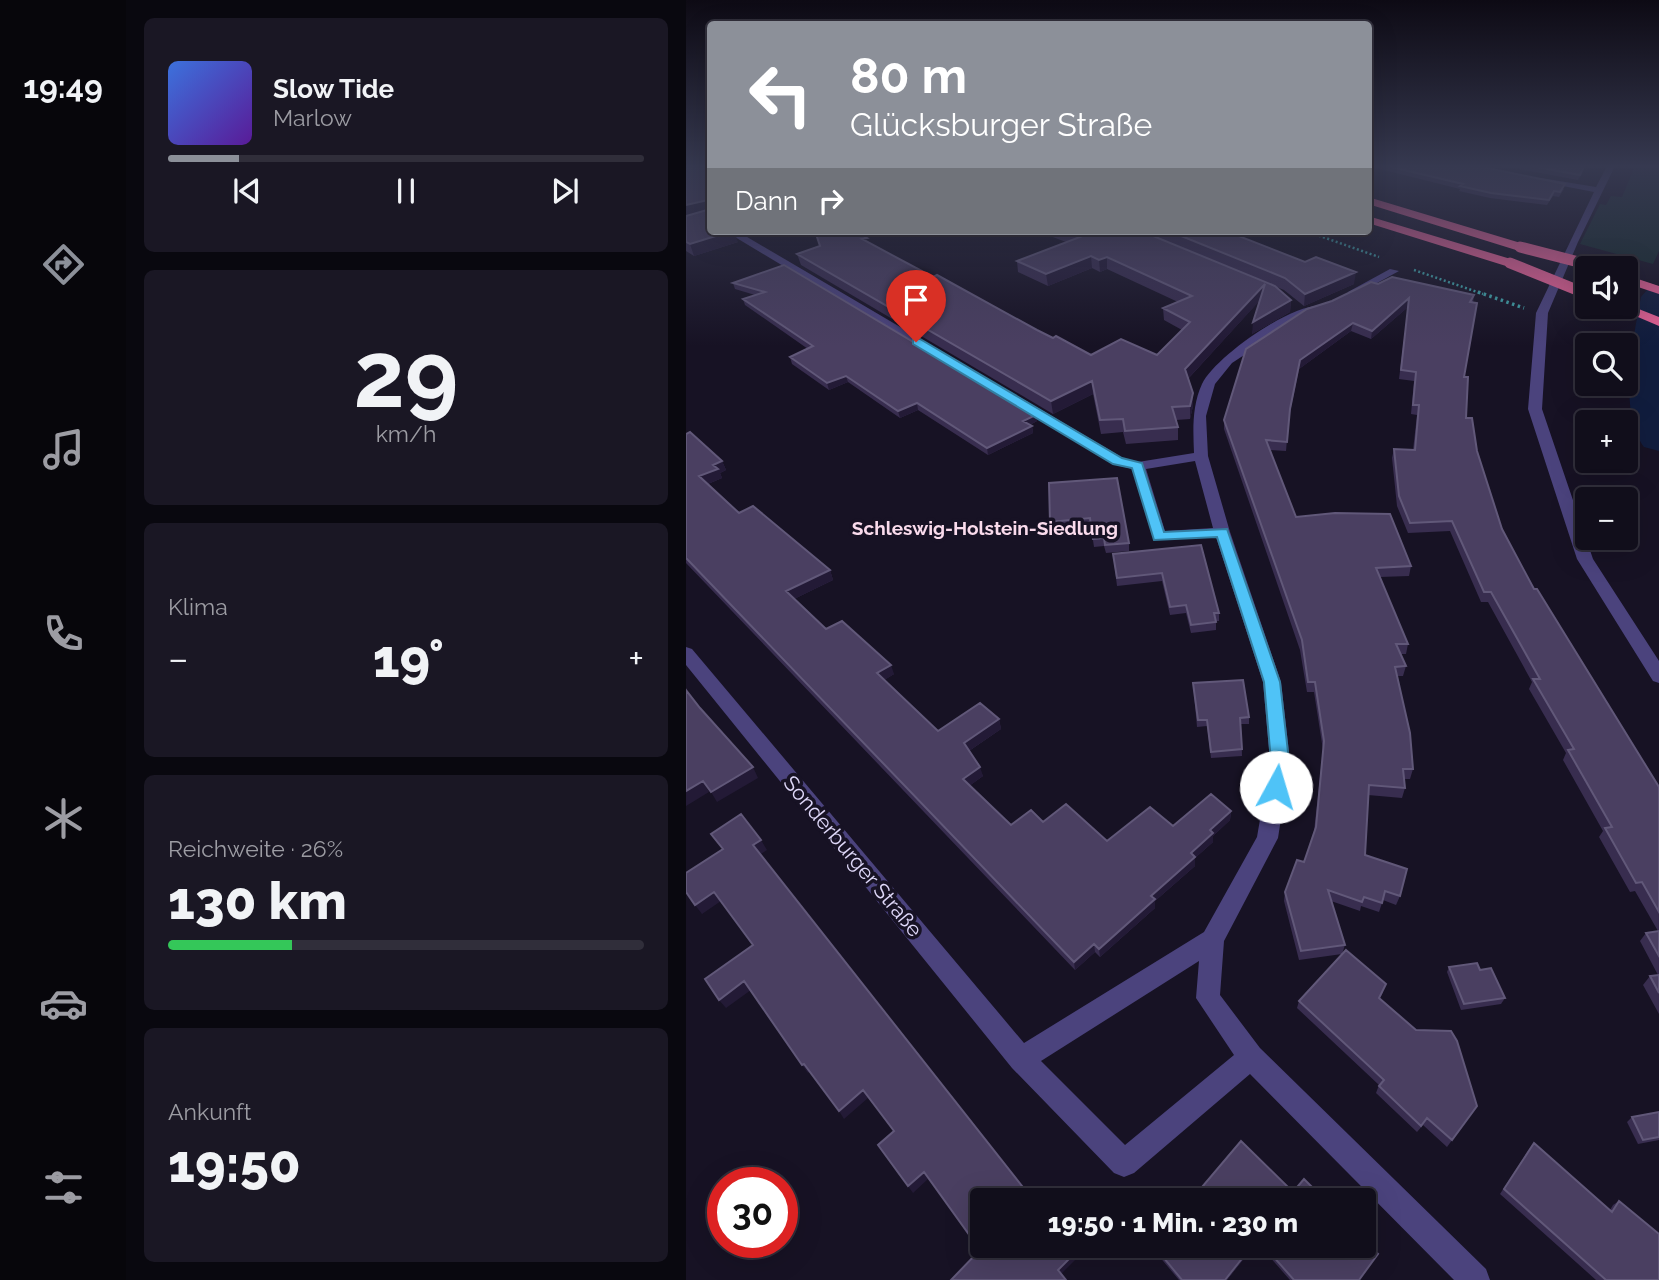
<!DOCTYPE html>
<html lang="de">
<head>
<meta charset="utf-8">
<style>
  body { margin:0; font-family:Raleway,sans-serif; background:#1a1724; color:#f1f3f6; height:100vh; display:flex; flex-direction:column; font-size:26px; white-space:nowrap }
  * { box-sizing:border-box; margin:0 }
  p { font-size:23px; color:#9c9ca3 }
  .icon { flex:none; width:38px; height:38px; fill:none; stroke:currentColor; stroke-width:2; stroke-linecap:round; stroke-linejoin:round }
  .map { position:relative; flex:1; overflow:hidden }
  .panel { display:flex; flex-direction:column; gap:18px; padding:18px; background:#09080f; width:560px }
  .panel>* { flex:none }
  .guide { position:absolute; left:21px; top:21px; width:665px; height:214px; border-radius:7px; box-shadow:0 7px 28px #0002,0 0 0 2px #302e3a; background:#8c9099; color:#fff; overflow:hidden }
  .fabs { position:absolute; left:889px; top:256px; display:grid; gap:14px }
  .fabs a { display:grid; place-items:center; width:63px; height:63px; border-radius:7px; background:#110e1b; box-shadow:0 7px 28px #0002,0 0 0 2px #302e3a; font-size:35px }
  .speed { position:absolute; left:21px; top:1167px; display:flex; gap:14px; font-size:35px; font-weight:700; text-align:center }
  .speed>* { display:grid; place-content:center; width:91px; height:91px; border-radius:50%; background:#110e1b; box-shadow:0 7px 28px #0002,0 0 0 2px #302e3a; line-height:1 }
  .speed .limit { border:10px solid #d22; background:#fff; color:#111 }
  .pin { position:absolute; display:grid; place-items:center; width:60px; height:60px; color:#fff; margin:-72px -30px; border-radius:50% 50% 50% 0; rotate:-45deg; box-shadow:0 0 7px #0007 }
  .pin .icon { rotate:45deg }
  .me { position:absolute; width:77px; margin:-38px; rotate:6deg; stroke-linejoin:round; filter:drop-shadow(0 0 5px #0008) }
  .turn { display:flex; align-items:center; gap:24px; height:147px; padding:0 28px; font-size:32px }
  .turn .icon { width:91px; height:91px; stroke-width:2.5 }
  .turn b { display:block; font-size:49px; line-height:60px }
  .then { display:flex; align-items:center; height:66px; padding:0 28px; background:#0003; gap:14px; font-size:26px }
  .big { font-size:52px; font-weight:800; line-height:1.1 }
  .panel .widget { flex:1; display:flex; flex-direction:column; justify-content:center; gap:10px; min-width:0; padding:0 24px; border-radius:10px; background:#1a1724 }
  .panel .dial { align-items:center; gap:0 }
  .dial b { font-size:91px; line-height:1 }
  .song { display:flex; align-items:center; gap:21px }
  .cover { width:84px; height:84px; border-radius:10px; background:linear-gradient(135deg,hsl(220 70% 55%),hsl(270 70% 35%)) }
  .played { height:7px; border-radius:4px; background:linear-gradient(90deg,#8c9099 15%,#302e3a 15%) }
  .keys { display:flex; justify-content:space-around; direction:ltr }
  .heat { display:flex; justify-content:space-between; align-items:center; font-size:38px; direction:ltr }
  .charge { height:10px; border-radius:5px; background:linear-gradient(90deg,#34c759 26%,#302e3a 0) }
  .trip { position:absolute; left:284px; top:1188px; width:406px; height:70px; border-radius:7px; background:#110e1b; box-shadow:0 7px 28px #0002,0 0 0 2px #302e3a; font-weight:800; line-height:70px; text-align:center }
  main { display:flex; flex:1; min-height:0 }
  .dock { display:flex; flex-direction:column; width:126px; justify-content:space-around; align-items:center; background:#07060b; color:#9c9ca3 }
  .dock .icon { width:49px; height:49px }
  .dock .on { color:#8c9099 }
  .dock b { font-size:32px; color:#f1f3f6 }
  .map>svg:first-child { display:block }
  .green { fill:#162b2d }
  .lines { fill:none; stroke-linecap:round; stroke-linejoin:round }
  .river { fill:#111d3e; fill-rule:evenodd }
  .path-far1 { stroke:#3fa4a9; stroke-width:2.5; stroke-dasharray:2 2.5; stroke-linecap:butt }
  .path { stroke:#3fa4a9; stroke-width:3.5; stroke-dasharray:2.5 3.5; stroke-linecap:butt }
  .minor { fill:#4b437d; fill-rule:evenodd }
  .highway { fill:#eb6397; fill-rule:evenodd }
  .highway-bridge-far1 { stroke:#eb6397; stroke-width:11 }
  .highway-bridge { stroke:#eb6397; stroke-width:15 }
  .wall { fill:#382d4f }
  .shaded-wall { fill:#231a36 }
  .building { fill:#4a3f61; stroke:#615879; stroke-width:2 }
  .route { fill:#4fc3f7; stroke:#337fa1; stroke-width:2 }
  .labels { text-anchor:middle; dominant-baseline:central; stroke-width:7; stroke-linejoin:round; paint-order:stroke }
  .neighbourhood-label { font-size:19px; font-weight:bold; fill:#fadbec; stroke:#171224 }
  .near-street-label { font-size:21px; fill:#e0d9fa; stroke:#171224 }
</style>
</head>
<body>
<main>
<nav class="dock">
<b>19:49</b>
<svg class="icon on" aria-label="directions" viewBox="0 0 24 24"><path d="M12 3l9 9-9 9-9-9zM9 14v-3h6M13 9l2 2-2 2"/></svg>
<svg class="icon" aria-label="music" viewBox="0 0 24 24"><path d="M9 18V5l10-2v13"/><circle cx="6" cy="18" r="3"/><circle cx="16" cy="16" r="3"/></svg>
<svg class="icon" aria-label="phone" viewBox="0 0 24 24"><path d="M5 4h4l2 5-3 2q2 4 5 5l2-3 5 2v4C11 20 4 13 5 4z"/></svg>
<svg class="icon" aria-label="climate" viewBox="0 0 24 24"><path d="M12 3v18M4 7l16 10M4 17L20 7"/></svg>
<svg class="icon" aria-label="car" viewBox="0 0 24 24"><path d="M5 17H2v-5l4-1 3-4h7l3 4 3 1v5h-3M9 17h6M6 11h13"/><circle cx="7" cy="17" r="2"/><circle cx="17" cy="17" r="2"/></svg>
<svg class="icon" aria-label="filters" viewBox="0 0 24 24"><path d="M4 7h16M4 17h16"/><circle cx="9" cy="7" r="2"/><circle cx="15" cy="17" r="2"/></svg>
</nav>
<section class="panel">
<div class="widget">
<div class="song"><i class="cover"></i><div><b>Slow Tide</b><p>Marlow</p></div></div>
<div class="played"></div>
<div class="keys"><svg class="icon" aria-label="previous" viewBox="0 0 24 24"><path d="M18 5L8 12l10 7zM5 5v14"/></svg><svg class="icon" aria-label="pause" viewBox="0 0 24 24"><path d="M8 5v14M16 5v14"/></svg><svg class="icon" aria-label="next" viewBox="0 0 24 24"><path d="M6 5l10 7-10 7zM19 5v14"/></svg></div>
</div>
<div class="widget dial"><b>29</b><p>km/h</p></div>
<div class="widget"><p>Klima</p>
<div class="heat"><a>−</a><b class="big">19°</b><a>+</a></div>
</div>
<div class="widget"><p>Reichweite · 26%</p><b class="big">130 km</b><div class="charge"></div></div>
<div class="widget"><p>Ankunft</p><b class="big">19:50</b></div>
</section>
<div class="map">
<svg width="973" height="1280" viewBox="0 0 973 1280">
  <rect width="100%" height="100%" fill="#171224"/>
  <path class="green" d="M949,166H973V251L967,264L894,244L914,204L920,205L925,196L936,197Z"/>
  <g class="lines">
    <path class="river" d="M973,286V451L958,447C932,410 947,339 955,297L961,290Z"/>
    <path class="path-far1" d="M620,231L693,257
      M728,270L797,294"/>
    <path class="path" d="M792,292L838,308"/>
    <path class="minor" d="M921,166H929L892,242L862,313L856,409L907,559L973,661V683L967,681L891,559L842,409L850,313L908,192L851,181L855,178L910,187Z
      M39,231H51L437,458L452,462L508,453C507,429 506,406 516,384C529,357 607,302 636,306V310L619,315L546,363L529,384L520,416L522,456L544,532L595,682L604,761L592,838L538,941L534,995L574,1048L800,1269L804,1280H768L564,1074L448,1173L438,1177L428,1173L326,1068L0,665V647L6,649L338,1043L518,932L571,837L584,761L577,682L530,537L468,539L446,469L427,464ZM509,461L527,528L479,531L460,469ZM513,961L510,998L548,1055L439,1145L355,1061Z
      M704,269L713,271L671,294L662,292Z"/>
    <path class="highway" d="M682,197L838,244L840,247L830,250L682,204Z
      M682,216L828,260L830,263L828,266H820L682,223Z
      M940,275L973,286V294L940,283Z
      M940,304L973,317V326L926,306H940Z"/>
    <path class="highway-bridge-far1" d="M834,247L916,268
      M824,263L901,294"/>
    <path class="highway-bridge" d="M896,292L901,294"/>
  </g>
  <path class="wall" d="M0,166L24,231L52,242L8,256L0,251Z
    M682,166H792L878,189L873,197L867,196L861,205L804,198L773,191L774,189Z
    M817,166H899L892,180Z
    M56,231H85L66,237Z
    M128,231H169L182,243L351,330L405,355H471L496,330L478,320L477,308L492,302L421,269L414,272L406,268L362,286L332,272L331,261L380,242L351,231H455L605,300L604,312L566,334L574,300L502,379L507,393V406L504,419L490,420L492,427V440L440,444L437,432L415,434L407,394L367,414L115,265L111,254L134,246Z
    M455,231H540L668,284L618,306L598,290Z
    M98,265L351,421L344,425L346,426L347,433L302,455L232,410L214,418L162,382L143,390L106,364L104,357L122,349L59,305L57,299L69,295L49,289L47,283Z
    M692,284L788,295L778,377L780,418L816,529L848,589L973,787V1014L957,985L964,976L972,975L954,941L960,933L972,931L949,891L944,892L913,837L917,831L877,760L880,753L843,689L846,682L802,602H795L764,531L722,533L711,506L706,458L708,449L727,450L731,415L725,414L728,381L713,379L722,307L685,339L665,331L613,369L603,417L600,451L584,450L610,517L725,566L723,576L694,577L722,644L720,654H714L720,666L717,676H711L727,769L724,779H718L719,788L716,798L682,795L679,855L714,896L710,905L697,900L693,912L675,906L674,911L645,901L659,945L656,954L697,992L694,998L791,1106L761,1147L737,1125L731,1132L690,1093L693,1085L611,1008L613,1001L656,954L613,960L598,901L599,892L618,862L628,831L637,750L628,692H621L614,650L538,429V420L646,301Z
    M0,434L36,461L40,470L34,473L36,478L22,484L53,513L144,570L147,580L108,599L140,629L208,674L198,680L252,731L313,719L315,729L283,751L297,776L283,786L325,825L357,822L421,841L487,826L545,811L544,820L527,836V842L509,858V866L469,901V908L414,957L409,952L389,970L0,563Z
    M363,483L443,543V551L420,553L418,546L408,547L405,527L365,530Z
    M515,545L533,613V621H530V630L505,633L500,613L484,615L476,581L431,586L427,554Z
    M507,683L563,717V724H555L556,756L525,758L521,726L511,727Z
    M763,967L794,970L819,998L815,1004L775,1010L761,972Z
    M973,1112V1140L952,1144L941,1122L946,1117Z
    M848,1143L924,1210L927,1205L933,1201L973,1280H910L814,1194L844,1148Z
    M467,1246H568L541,1280H493L467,1249Z
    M574,1246H677L673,1280H604Z"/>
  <path class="shaded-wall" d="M22,200L24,211L0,217V205Z
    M46,231H48L52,242L8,256L4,244Z
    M65,231H85L66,237Z
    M405,256L406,268L362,286L360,274Z
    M421,257V269L414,272L413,260Z
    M670,272L668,284L618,306L619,294Z
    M579,284L578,296L499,382V369Z
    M723,298L722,307L685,339L686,331Z
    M605,300L604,312L566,334L567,322Z
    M667,323L665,331L613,369L603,418L614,360Z
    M160,376L162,382L143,390L141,383Z
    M406,381L407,394L367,414L365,401Z
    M507,393V406L504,419V406Z
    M231,403L232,410L214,418L212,411Z
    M350,415L351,421L338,428L337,421Z
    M346,426L347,433L302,455L301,448Z
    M36,461L40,470L34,473L36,478L17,486L13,476L27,465Z
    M144,570L147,580L104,601L100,591Z
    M205,665L208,674L194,683L191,673Z
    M313,719L315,729L280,753L278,743Z
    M67,767L72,778L31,802L25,792Z
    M294,767L297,776L279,789L277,779Z
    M17,781L23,792L0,806V791Z
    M545,811L544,820L527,836V842L509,858V866L469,901V908L414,957L413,949L505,853L524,830Z
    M75,840L81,850L73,855L67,845Z
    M28,892L35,901L16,914L9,905Z
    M408,944L409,952L389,970L388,962Z
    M58,981L65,990L40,1008L33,1000Z
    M118,1064L124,1071L122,1073L116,1065Z
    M177,1090L182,1098L158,1119L153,1111Z
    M238,1172L242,1179L227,1193L222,1186Z
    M566,1246H568L541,1280H539Z
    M389,1253L391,1258L374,1275L372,1270Z"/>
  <path class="building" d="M0,166H24V231H46L4,244L0,242V216L21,210L22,200L0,205Z
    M701,166H792L879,184L874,192L868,191L863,200L805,193L774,186L777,184Z
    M845,166H898L894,175Z
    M129,231H169L181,238L176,239L247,277L251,275L351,330L367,338L370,336L405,355L435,339L471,355L504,322L477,308L506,296L421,257L413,260L405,256L360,274L331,261L394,237L379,231H455L589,286L605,300L567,322L579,284L499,369L507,393L504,406L486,407L492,427L439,431L437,419L414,420L406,381L365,401L111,254L134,246Z
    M483,231H540L619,262L630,257L670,272L619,294L599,278Z
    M98,265L350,415L337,421L346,426L301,448L231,403L212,411L160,376L141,383L104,357L127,346L57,299L79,292L47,283Z
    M706,277L788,295L784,302L791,303L778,377H782L780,418H786L791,451L816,529L848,589H851L973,787V912L956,882L950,883L919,828L926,827L882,750L888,749L847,679H854L805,592H798L766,521L724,523L713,496L708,449L729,450L733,405H727L730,372L715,370L723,298L686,331L667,323L614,360L604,409L601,442L580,440L610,517L649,513L704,514L725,566L690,568L722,644H710L720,666L709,667L724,733L727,769H717L719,788L683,785L679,855L721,869L714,896L699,891L696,903L678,897L676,902L642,890L659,945L615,951L599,892L611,860L618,862L630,827L638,741L629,682H622L616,640L538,420L560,349L621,309L646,301L685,282L692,284Z
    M4,432L36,461L27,465L32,469L13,476L53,513L67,506L144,570L100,591L140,629L156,621L205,665L191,673L252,731L294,703L313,719L278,743L294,767L277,779L325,825L345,810L357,822L380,804L421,841L464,807L487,826L525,794L545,811L524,830L527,833L505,853L509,857L465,896L469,899L413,949L408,944L388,962L0,558V434Z
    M431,478L443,543L419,545L418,538L407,539L404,518L364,522L363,483Z
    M515,545L533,613H528L530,622L505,625L500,605L484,607L476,573L431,578L427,554Z
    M557,680L563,717L554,718L556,749L525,752L521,720H512L507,683Z
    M0,690L14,708L67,767L25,792L17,781L0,791Z
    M55,814L75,840L67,845L347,1200H296V1246H383L389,1253L372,1270L380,1280H265L294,1250L238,1172L222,1186L192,1145L208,1131L177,1090L153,1111L118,1064L116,1065L58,981L33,1000L19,979L67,945L28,892L9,905L0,892V873L37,849L25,834Z
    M973,931V956L960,933Z
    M660,950L700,984L693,998L730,1030L765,1031L771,1041L791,1106L766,1140L741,1118L735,1126L693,1086L698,1080L613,1001Z
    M791,963L794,970L805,968L819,998L778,1004L763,967Z
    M973,975V993L964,976Z
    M973,1112V1137L957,1140L946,1117Z
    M555,1141L607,1192L618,1179L639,1200H505Z
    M848,1143L926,1212L933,1201L973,1234V1280H920L818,1189Z
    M677,1240L692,1254L673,1280H608L578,1246H677Z
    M468,1246H566L539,1280H496Z"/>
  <linearGradient id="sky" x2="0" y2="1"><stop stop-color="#0d0a14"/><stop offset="0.48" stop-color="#363950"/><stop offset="1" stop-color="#363950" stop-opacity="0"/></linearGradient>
  <rect width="973" height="346" fill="url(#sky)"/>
  <path class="route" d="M227,339H234L436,458L456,463L478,532L541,529L594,682L603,761L596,792L590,795L583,792L581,787L585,761L578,682L531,537L468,540L446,468L427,464L227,344Z"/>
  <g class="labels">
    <g class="neighbourhood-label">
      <text x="299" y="528">Schleswig-Holstein-Siedlung</text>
    </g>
    <g class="near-street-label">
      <text transform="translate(167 856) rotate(50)">Sonderburger Straße</text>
    </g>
  </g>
</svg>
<div class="fabs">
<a><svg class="icon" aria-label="sound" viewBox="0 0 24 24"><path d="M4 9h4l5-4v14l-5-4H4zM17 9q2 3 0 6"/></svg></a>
<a><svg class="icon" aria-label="search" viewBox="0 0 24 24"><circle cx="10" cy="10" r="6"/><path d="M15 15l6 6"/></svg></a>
<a>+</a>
<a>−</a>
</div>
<div class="speed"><div class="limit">30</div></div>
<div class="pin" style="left:230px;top:342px;background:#d93025"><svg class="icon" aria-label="arrive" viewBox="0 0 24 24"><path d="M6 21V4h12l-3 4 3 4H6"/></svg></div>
<svg class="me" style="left:590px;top:787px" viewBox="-20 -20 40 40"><circle r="19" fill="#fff"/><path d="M0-13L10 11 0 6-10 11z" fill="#4fc3f7"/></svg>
<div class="trip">19:50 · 1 Min. · 230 m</div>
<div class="guide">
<div class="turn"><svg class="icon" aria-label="left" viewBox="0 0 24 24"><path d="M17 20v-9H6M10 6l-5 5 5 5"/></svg><div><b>80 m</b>Glücksburger Straße</div></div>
<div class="then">Dann<svg class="icon" aria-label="right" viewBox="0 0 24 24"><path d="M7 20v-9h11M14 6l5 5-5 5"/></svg></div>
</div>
</div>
</main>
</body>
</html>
